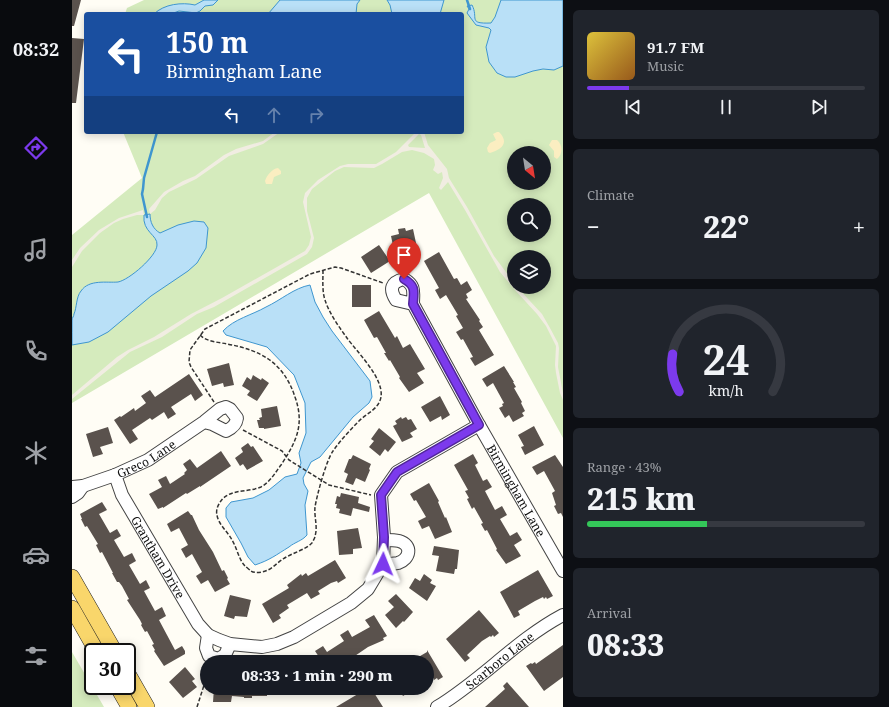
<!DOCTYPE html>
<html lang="en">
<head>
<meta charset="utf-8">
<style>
  body { margin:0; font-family:"Noto Serif",serif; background:#20242c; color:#f1f3f6; height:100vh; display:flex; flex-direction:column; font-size:15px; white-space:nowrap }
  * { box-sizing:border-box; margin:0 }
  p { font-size:13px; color:#9ea1a6 }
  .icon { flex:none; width:22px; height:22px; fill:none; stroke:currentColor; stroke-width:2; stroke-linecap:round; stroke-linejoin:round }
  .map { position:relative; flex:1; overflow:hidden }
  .sheet { display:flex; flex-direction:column; gap:10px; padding:10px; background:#0d0f14; width:326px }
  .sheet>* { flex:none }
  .banner { position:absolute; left:12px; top:12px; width:380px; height:122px; border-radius:4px; box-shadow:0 2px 10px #0003; background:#1a4fa0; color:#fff; overflow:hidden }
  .needle { width:26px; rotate:150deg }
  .controls { position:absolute; left:435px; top:146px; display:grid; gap:8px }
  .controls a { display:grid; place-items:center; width:44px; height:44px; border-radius:50%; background:#171b24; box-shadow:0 2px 10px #0003; font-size:20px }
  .speed { position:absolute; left:12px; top:643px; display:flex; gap:8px; font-size:20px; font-weight:700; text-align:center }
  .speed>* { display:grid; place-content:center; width:52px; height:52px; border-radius:50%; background:#171b24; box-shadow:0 2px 10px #0003; line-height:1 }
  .speed .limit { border:2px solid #111; border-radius:6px; background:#fff; color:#111 }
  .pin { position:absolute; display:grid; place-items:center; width:34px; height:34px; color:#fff; margin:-41px -17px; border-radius:50% 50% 50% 0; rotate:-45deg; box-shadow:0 0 4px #0007 }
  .pin .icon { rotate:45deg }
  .me { position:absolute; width:44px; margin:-22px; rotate:2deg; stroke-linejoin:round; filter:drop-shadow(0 0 3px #0008) }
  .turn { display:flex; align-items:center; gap:14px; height:84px; padding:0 16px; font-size:18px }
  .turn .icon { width:52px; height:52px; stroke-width:2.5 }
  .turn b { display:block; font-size:28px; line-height:34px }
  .lanes { display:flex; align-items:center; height:38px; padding:0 16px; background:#0003; justify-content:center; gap:20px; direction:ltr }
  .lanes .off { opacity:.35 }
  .big { font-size:30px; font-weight:800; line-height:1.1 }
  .sheet .widget { flex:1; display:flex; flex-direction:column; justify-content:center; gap:6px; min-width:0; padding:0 14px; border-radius:6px; background:#20242c }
  .sheet .dial { align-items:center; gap:0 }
  .dial svg { height:104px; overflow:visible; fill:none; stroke:#363941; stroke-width:7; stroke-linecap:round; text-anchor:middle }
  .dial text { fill:#f1f3f6; stroke:none }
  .song { display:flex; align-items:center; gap:12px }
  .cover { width:48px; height:48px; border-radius:6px; background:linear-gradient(135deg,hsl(50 70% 55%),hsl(30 70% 35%)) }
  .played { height:4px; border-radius:2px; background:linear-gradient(90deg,#7c3aed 15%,#363941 15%) }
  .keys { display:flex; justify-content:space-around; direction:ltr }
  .heat { display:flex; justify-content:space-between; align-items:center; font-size:22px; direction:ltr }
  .charge { height:6px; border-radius:3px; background:linear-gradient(90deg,#34c759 43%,#363941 0) }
  .trip { position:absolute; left:128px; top:655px; width:234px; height:40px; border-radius:20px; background:#171b24; box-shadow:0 2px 10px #0003; font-weight:800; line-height:40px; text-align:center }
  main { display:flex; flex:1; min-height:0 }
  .tabs { display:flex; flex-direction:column; width:72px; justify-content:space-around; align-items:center; background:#090b0e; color:#9ea1a6 }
  .tabs .icon { width:28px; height:28px }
  .tabs .current { color:#7c3aed }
  .tabs b { font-size:18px; color:#f1f3f6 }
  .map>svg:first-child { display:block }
  .green { fill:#d5ebbd; fill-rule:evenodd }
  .sand { fill:#fbeec1 }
  .plaza { fill:#f1ede2; fill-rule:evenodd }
  .water { fill:#b9e0f7; stroke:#3f96cf }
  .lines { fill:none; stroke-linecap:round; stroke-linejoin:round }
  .stream { stroke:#3f96cf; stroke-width:2.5 }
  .building { fill:#5a524d }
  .minor-casing { stroke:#444; stroke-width:14 }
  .major-casing { stroke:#222; stroke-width:16 }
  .path { stroke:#333; stroke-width:1.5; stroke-dasharray:4 2; stroke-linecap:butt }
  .minor { stroke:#fff; stroke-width:12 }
  .major { stroke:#f9d66b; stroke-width:15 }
  .route-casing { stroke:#51269a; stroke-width:10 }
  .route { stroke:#7c3aed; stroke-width:7 }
  .labels { text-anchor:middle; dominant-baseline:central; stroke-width:4; stroke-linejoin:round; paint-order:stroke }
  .street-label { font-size:12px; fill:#111; stroke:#fff }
</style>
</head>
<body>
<main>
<nav class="tabs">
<b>08:32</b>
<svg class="icon current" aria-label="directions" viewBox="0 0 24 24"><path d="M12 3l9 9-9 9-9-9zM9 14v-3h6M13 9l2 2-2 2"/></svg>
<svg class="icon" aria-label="music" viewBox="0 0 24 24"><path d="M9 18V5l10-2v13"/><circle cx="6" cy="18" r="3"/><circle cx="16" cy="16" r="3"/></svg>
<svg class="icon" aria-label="phone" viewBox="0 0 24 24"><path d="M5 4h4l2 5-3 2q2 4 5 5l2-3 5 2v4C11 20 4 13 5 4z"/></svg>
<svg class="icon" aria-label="climate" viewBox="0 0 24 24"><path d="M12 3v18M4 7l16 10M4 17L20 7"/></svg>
<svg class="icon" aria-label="car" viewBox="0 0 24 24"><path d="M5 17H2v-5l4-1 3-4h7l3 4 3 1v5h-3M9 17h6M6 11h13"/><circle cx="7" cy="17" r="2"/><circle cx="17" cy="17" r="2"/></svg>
<svg class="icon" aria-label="filters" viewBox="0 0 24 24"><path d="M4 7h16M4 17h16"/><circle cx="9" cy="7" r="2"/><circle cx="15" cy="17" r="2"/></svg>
</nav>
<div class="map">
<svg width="491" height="707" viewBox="0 0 491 707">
  <rect width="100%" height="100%" fill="#fffdf5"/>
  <path class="green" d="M72,0H491V438L357,193L0,403V235L70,178L51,132H390V14H53L55,8ZM442,153H472V183H442ZM442,205H472V235H442ZM442,257H472V287H442Z
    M0,652L32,707H0Z"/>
  <path class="sand" d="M425,132H427C438,143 429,150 418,153L416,152L415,148L418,143L424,140L421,134Z
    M480,140H485C491,145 491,154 485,159L482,157V151L477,145Z
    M206,168L209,171V174L202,177L200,184H194L193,181C195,175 200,169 206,168Z"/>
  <path class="plaza" d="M203,132H208L191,144L157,156L124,179L97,192L90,198L83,210L78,214L77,209L92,192L111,181L123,176L152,155L164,149L191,141Z
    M344,132H352L356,145L375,169L377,178L395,207L422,256L442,283V287H445L470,314L478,328L486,343L487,348L486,367L491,393V400L488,393L484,373L483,365L484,346L474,326L465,314L443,290L428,272L393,210L376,182L369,190L367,188L371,178L370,172L366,174L361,170L363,165L362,159L352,153L340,150L330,152L310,164L302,168L272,167L263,171L240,189L235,198V211L242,238L240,247L235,254L142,307L125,314L90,337L58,352L0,399V395L45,357L56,350L82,337L119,314L150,298L233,251L237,245L239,237L231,202L233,193L246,180L268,166L276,164H304L324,152ZM347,134L349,135L353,148L337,147L336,145Z
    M71,210L72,215H65L51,219L42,223L28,233L10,251L0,267V260L8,248L27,230L47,218Z"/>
  <path class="water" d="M132,0H146L141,5L133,6L128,11L124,13L107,11L99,14H82C92,4 110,2 123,5Z
    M208,0H288L285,4L284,14H196Z
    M315,0H372L368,14H320L318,5Z
    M429,0H491V66L482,70L471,69L461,71L443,77H434L425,73L417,62L414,47L419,30L417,28L404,25L395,13L397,9L395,6L400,5C407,18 395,24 419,23L423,17Z
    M78,214C78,222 81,229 88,233L106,225L122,221L132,222L136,228L134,248L125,263L116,271L79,296L36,332L17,342L0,345C0,337 0,328 0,320C0,318 2,316 2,314C5,307 4,297 9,291C17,279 35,283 46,282C57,280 85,256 85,245C86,235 70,232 72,215Z
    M238,285L243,302L251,317L260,331L298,381L300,397L297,403L281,417L248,457L239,462L231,478L232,484L236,491L233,505L235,535C230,541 223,542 217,547C204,555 198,560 183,565L176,557L169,543L154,517V508L159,502L181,498L197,490L213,477L225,474L229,463L227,453L234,433L233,403L222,375L195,347L154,335L151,331C162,319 180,315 194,307C209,300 222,288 238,285Z"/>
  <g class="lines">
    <path class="stream" d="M395,0L398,9
      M75,217L70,194L71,189L72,178L85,132"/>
  </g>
  <path class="building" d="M0,0H9L2,26H0Z
    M0,38L12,39L4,103H0Z
    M333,228L334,231L341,229L347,257L337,260L335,252L323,255L319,236L327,234L326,229Z
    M307,245L318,261L299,273L289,257Z
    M367,252L382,279L385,278L389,285L395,281L400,290L394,294L396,298L394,299L408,320L407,321L411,327L407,330L422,355L403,366L398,358L401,357L391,339L389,340L384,332L391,328L384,316L386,315L374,295L368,299L363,290L367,288L352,261Z
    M280,285H299V307H280Z
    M307,311L323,338L325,336L331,348L338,344L353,369L345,373L352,383L337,392L327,378L328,377L318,360L317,361L312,353H314L305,337L302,338L292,320Z
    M157,363L162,385L152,387L151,383L140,386L135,369Z
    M432,366L442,382H441L444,387L442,388L450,402L449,403L453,411L450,413L452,416L441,422L437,415L433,418L427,408L431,406L430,404L432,403L421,383L415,387L410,379Z
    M117,374L131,395L123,401L119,394L99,407L104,414L96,419L92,412L80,420L78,418L60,430L66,439L58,444L42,420L48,416L49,417L62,408L63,411L74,403L69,396L78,390L83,397Z
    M181,375L189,380L190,378L197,383L185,401L175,395L178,391L170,386L175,377L179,380Z
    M368,396L378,415L370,420L369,416L358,422L349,407Z
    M205,406L209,426L192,429V428H187L185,420H188L187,418L190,417L189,409Z
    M329,417L330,419L334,417L336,420L339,419L345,429L338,433L341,437L330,442L321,426L325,424L323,421Z
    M462,426L472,445L453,455L449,447L452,446L446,435Z
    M36,427L41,443L28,447L31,454L21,457L14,434Z
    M307,428L324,442L316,452L313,449L308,456L297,447L302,441L299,439Z
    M176,443L179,447L181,446L191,461L175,470L171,464L168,466L163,458L171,452L169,448Z
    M149,451L159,466L128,487V486L115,494L114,493L91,508V507L86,509L77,494L90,487L86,480L94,476L98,484L113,474L112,473L115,470L111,464L118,459L125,468Z
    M401,454L406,463L403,465L411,481L415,479L420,487L413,491L423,510L430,506L435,515L428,519L438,536L445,532L450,540L442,545L449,556L434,564L424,550L425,549L415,530L413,531L409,524L411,523L402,507L400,509L395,499L397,498L393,491L396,490L382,465Z
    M281,455L299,464L297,469L298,470L293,482L284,478L281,485L273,482L276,474L272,472L277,459H279Z
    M483,455L491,467V517L489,513L486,514L482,506L484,505L480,493L483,491L472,471L465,475L460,467Z
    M357,483L367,501L366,502L373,518L374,517L380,532L363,539L357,526L350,529L346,521L354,517L344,500L342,501L338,494Z
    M269,493L287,497L286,503L298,507L297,512L281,508L279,516L267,513L268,509L264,508L265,504H263L265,496L268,497Z
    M30,502L35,510L27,514L38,533L45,529L49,536L42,540L52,557L60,553L64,561L57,565L68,584L74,580L78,588L72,591L83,611L90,607L94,616L87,620L103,650L110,646L113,651V654L92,666L82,651L83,650L80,645L82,644L75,631L73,632L69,625L70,624L68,620L55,600L57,599L50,586L47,582H45L40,573H41L30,552L28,553L24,545L26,544L15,526L13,527L9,519H10L8,514Z
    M116,511L119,515H120L127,530L141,552L150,571L152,570L156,578L155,579L158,584L143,592L136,580L129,584L124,576L130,572L120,554L114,558L109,549L116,545L107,528L99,532L95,524Z
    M286,528L290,548L281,549V554L267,555L265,531Z
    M362,546L387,550L385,569H383L382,574L364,571L367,556L360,555Z
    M263,560L274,578L266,583L265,581L259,583L246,591L248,594L239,599L235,593L215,605L217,608L207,615L209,618L201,623L190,604L217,588L215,585L229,574L230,576L234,573L236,576Z
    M466,570L481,596L475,599L474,597L472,599L471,597L463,601L446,611L448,615L442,618L428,592Z
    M352,574L360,580L358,583L364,586L355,601L337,588L343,578L348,581Z
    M324,594L341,612L332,622L331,621L324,628L313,615L322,607L316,601Z
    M158,595L179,600L175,617L163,616L162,619L152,616Z
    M407,610L427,633L422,637L421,635L419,637L418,636L410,641L395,655L398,658L393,662L374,639Z
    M302,615L315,636L311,638L312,640L296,647L274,662H239L247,657L243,651L251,646L255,652L272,641L268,635L276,630L280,637L298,627L293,620Z
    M491,645V677L472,691L454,666L459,663L460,664L463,662L464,664Z
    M355,650L371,677L366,680L365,678L362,680V678L355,682V662H338L355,652Z
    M113,667L123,679L120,681L125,687L111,698L97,682Z
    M435,682L457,707H413L433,689L431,686Z
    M142,688H195V696H180V698H172V697L160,696L159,702H141Z
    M296,688H299L311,707H264Z
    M326,688H344L331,696Z"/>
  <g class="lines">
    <g class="minor-casing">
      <g id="minor">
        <path id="s1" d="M341,304L324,300C317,289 319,282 332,279C344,286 341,292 341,304L407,425L491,571"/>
        <path id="s2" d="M43,475L50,495L126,624L136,635L147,640L158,644L190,647L205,644L222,637L279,603L296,589L311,564L312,537L309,495L325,472L407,425"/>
        <path id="s3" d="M11,486L43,475L76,460L132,422L148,409L154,407L158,409L165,418C164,425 160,428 154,431L140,424L132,422"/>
        <path d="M0,487L11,486L6,493L0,497"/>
        <path d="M311,564C316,564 322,564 326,563C338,559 341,545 327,541C323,540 316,540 312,540"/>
        <path d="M136,635L134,648L137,656L146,659L153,655L158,644"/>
        <path id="s4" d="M365,707C410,680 444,640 491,615"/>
      </g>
    </g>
    <g class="major-casing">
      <path id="major" d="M0,577L43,652
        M0,608L25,652
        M55,672L75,707
        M45,686L57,707"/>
    </g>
    <path class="path" d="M128,335C135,342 146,342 155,344C189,350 212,363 223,397C233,425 224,442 209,465C203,473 198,482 189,487C175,493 155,488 147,504C145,507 144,512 145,515C146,524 156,532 160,540C165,548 167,560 173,566C174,567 178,570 179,571C184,574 191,572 196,570C202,567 206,562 211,559C220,553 233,550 240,543C241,541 243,538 243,536C246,527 242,517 243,507C245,495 254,461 261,451C268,441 278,430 287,421C295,413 307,409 309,397C312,378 285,352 275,338C267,327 257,313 253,300C250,291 251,280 251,271
      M142,402L119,367L117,362L118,350L133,329L238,274L263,267L269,268L311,283
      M171,430L210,451L217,460L257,485L299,495
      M125,707L135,676"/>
    <use href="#minor" class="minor"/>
    <use href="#major" class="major"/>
  </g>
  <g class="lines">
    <g class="route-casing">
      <path id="route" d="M311,564L312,537L309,495L325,472L407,425L341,304C342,291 344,286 332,279"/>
    </g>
    <use href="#route" class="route"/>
  </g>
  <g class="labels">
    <g class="street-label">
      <text stroke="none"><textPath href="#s3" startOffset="69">Greco Lane</textPath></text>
      <text stroke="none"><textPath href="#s1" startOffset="288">Birmingham Lane</textPath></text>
      <text stroke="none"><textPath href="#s2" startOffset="93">Grantham Drive</textPath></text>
      <text stroke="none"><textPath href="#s4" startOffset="78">Scarboro Lane</textPath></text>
    </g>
  </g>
</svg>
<div class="controls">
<a><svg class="needle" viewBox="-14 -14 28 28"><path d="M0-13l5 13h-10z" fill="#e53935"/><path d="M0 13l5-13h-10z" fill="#9ea1a6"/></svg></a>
<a><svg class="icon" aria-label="search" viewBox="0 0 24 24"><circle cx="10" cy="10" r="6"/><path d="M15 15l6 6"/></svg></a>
<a><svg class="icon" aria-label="layers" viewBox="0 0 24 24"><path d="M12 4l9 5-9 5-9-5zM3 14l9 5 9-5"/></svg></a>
</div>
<div class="speed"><div class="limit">30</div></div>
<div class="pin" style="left:332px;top:279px;background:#d93025"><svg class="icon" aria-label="arrive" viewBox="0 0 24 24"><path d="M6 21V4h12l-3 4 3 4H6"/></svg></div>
<svg class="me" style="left:311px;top:564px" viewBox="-20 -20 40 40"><path d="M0-17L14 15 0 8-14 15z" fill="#7c3aed" stroke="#fff" stroke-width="4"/></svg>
<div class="trip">08:33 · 1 min · 290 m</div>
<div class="banner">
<div class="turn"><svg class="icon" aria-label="left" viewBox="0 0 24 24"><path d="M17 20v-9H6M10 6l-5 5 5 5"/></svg><div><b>150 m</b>Birmingham Lane</div></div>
<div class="lanes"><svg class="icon" aria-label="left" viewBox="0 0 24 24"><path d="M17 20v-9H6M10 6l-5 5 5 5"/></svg><svg class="icon off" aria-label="ahead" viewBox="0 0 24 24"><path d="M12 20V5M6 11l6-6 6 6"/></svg><svg class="icon off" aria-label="right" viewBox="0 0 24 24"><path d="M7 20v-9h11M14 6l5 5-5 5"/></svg></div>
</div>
</div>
<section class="sheet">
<div class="widget">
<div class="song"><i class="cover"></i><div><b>91.7 FM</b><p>Music</p></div></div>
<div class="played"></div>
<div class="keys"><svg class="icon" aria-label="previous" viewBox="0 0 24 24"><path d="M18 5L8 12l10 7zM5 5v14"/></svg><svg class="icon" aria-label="pause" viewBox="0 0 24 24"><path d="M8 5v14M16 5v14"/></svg><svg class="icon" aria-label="next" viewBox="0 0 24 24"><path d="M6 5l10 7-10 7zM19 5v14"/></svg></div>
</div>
<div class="widget"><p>Climate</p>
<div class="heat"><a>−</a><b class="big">22°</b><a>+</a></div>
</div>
<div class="widget dial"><svg viewBox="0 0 100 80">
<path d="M14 69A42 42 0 1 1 86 69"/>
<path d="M14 69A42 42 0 0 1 9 40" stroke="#7c3aed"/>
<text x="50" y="56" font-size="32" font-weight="700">24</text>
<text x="50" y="72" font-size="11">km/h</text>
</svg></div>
<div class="widget"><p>Range · 43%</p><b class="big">215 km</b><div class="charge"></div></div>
<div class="widget"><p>Arrival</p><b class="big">08:33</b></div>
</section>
</main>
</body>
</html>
